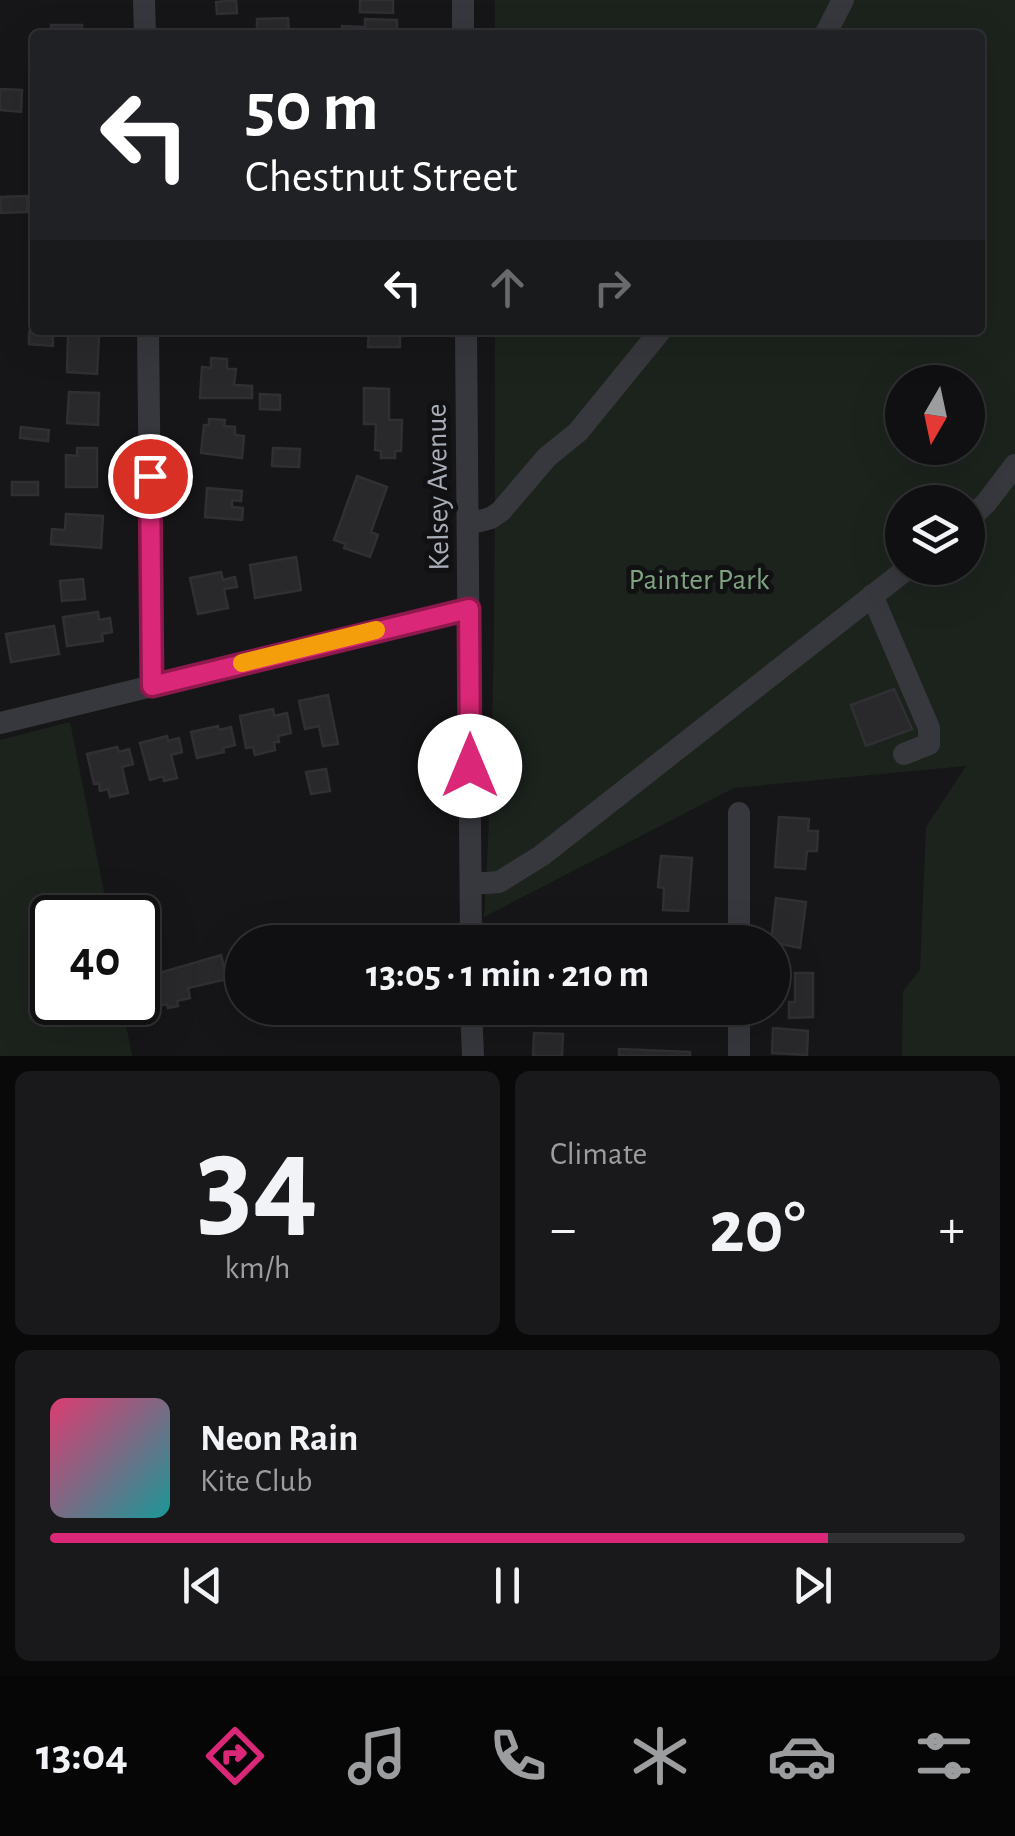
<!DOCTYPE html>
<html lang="en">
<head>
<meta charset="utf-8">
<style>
  body { margin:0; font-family:"Alegreya Sans",sans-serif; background:#19191b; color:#f1f3f6; height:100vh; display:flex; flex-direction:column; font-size:38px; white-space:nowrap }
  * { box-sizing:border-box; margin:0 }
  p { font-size:32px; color:#9c9d9f }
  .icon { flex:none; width:55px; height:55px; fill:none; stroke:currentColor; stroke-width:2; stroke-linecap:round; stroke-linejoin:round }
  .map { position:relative; height:1056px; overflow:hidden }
  .side { display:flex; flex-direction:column; gap:15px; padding:15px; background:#09090a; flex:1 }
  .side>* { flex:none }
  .banner { position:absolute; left:30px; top:30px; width:955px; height:305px; border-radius:10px; box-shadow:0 10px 40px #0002,0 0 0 2px #303032; background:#202124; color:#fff; overflow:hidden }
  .needle { width:65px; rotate:189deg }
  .fabs { position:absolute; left:885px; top:365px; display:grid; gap:20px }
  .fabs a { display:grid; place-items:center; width:100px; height:100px; border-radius:50%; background:#101012; box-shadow:0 10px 40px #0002,0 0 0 2px #303032; font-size:50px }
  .speed { position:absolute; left:30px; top:895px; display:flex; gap:20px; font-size:50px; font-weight:700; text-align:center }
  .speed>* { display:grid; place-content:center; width:130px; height:130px; border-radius:50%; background:#101012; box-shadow:0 10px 40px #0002,0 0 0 2px #303032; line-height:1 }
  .speed .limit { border:5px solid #111; border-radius:15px; background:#fff; color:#111 }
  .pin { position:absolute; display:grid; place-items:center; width:85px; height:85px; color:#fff; margin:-42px; border:5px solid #fff; border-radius:50%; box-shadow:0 2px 10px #0007 }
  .me { position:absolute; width:110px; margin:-55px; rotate:0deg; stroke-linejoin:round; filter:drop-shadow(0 0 8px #0008) }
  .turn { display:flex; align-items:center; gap:35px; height:210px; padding:0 50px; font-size:45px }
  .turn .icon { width:130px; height:130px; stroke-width:2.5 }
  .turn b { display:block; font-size:70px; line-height:85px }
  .lanes { display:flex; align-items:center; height:95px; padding:0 50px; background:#0003; justify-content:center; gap:50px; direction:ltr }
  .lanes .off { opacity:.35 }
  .big { font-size:75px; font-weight:600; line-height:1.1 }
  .side .tile { flex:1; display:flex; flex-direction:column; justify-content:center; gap:15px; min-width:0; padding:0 35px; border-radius:15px; background:#19191b }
  .side .dial { align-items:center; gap:0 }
  .dial b { font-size:130px; line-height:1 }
  .song { display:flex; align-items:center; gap:30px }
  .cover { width:120px; height:120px; border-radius:15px; background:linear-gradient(135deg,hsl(340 70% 55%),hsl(180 70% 35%)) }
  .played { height:10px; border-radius:5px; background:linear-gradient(90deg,#db2777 85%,#303032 85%) }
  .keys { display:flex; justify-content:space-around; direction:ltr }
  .heat { display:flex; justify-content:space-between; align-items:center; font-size:55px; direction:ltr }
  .side .tiles { flex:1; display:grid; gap:15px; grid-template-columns:1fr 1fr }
  .tile:last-child { grid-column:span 2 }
  .trip { position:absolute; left:225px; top:925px; width:565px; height:100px; border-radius:50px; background:#101012; box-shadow:0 10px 40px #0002,0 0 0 2px #303032; font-weight:600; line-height:100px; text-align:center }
  .dock { display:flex; height:160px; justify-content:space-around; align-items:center; background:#060607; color:#9c9d9f }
  .dock .icon { width:70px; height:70px }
  .dock .current { color:#db2777 }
  .dock b { font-size:45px; color:#f1f3f6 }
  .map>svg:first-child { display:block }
  .green { fill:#1c231d; fill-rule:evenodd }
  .building { fill:#29292c; stroke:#303034; stroke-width:2.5 }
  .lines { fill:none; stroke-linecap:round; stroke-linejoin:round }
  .minor { stroke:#37383d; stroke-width:22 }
  .route-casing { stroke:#8e194d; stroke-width:25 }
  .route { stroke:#db2777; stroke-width:18 }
  .slow { stroke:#f59e0b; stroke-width:18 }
  .labels { text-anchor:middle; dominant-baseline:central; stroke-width:10; stroke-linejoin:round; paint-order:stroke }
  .street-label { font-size:30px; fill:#a8adb8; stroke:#111113 }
  .park-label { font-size:30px; fill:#7fa381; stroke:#111113 }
</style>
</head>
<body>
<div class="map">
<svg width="1015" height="1056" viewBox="0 0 1015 1056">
  <rect width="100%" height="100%" fill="#161618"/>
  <path class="green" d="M495,0H1015V1056H902L903,991L920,970L926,827L966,766L734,788L484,917C496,722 495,526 495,330H980V35H495ZM902,382H968V448H902ZM902,502H968V568H902Z
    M70,722L109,917L52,918V1002L122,1003L132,1056H0V740Z"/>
  <path class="building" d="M236,0L237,13L217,14L216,2Z
    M360,0H393V13L360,12Z
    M288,18L289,33L257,34V19Z
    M365,19L397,20V35H341L342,26L365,27Z
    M51,25H82V35H41V31H51Z
    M0,89L22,90L21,112L0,110Z
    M27,196V212L1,213L0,197Z
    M369,330H405V336H400V347H368Z
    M29,332L53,334V346L29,344Z
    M68,334L99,335L97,374L67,372Z
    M211,358L227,359V369H236L234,385L252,386V398H200L202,367L211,368Z
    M364,388L389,389V420H402L401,451H395V458H381V451L375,450L376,424H364Z
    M69,392L99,393L98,425L67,423Z
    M260,394L280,395V410L260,409Z
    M209,419L225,420L224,426L235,427V435L244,436L242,458L201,453L204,425H209Z
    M21,427L49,430L48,441L20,438Z
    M77,448H97V487H66V455L77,456Z
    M273,448L300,449L299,467L272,466Z
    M357,476L387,487L371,532L378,535L370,557L344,548L346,544L334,540Z
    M12,482H38V495H12Z
    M207,488L242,491L241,501L232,500V507L243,508L242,520L205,517Z
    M66,514L103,516L101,548L51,544L52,529L65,530Z
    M296,557L301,590L255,598L250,565Z
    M221,572L223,580L235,577L237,587L224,589L228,608L198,614L190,578Z
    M83,579L85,599L62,601L60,581Z
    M98,612L99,620L110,618L112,632L102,634L103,641L67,646L63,617Z
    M54,626L59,654L11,662L6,634Z
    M894,689L912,729L866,746L851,705Z
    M328,695L338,744L323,746L319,726L305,729L299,701Z
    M273,709L274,716L287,713L291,733L278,736L279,742H274L275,750L255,755L253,747L246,748L240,716Z
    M218,726L219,730L231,727L235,745L223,748L224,752L197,758L191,732Z
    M167,736L168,741L179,738L182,752L171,755L177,778L164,781L163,776L150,780L140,743Z
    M117,747L119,752L129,749L133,764L122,767L128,793L110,797L108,789L100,791L99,783L94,784L87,754Z
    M326,769L330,791L311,794L306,772Z
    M779,817L809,819L808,831H818L817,851H807L805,869L775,867Z
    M661,856L692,858L688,911L663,910L664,888L658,887Z
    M776,898L806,902L800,948L771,942Z
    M636,928H682V942H636Z
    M221,955L227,979L188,988L190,998L177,1001L178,1006L168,1008L167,1004L152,1007L145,977Z
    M795,973H813V1017L789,1018V1002H795Z
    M352,1008H408L410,1016L355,1025Z
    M773,1028L808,1031L807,1055L772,1053Z
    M534,1033L563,1034L562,1056H533Z
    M619,1049L690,1052V1056H619Z"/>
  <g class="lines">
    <path class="minor" d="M144,0L145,35
      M463,0V35
      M825,35L843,0
      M148,330L152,686
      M466,330L471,942
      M968,520L986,503L1015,465
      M468,524L491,518L501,511L547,457L578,432L661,330
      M872,595L929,728V744L904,754
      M0,723L469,609
      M471,884L499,882L541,856L908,568
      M739,942V813
      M471,1008L473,1056
      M739,1056V1008"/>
  </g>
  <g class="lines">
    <g class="route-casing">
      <path id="route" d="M150,476L152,686L469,609L470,766"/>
    </g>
    <use href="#route" class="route"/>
    <path class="slow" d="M242,663L376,630"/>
  </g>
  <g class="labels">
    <g class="street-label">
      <text transform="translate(438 487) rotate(-91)">Kelsey Avenue</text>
    </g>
    <g class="park-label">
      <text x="699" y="580">Painter Park</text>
    </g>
  </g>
</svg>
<div class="fabs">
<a><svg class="needle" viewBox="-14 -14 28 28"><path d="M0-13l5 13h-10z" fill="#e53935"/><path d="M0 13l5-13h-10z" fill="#9c9d9f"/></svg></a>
<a><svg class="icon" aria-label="layers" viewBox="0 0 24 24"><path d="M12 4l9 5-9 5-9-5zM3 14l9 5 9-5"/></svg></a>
</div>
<div class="speed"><div class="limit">40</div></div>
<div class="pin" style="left:150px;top:476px;background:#d93025"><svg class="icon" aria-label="arrive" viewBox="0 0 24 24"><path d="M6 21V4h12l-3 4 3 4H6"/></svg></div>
<svg class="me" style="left:470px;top:766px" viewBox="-20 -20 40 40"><circle r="19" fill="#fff"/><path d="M0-13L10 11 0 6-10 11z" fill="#db2777"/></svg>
<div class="trip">13:05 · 1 min · 210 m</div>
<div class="banner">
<div class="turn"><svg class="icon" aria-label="left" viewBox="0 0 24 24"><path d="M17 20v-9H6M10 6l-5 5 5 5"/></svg><div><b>50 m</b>Chestnut Street</div></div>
<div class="lanes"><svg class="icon" aria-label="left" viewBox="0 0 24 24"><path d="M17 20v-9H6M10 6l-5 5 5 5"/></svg><svg class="icon off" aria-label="ahead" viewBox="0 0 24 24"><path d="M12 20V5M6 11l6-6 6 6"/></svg><svg class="icon off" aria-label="right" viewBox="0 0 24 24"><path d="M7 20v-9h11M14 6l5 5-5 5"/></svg></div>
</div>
</div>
<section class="side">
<div class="tiles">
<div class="tile dial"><b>34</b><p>km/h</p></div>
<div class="tile"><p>Climate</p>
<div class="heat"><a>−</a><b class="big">20°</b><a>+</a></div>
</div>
<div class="tile">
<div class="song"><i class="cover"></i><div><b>Neon Rain</b><p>Kite Club</p></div></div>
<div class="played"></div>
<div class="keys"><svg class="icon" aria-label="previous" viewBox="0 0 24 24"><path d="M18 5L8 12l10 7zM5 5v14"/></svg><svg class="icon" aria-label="pause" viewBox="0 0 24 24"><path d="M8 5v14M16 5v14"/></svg><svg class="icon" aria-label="next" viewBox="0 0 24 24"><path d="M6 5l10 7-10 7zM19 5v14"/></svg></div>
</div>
</div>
</section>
<nav class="dock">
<b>13:04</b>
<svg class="icon current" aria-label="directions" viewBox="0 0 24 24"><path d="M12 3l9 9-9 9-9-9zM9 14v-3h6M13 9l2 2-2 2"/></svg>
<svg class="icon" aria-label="music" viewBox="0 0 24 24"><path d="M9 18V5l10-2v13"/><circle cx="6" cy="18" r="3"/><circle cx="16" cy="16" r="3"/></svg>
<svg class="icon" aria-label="phone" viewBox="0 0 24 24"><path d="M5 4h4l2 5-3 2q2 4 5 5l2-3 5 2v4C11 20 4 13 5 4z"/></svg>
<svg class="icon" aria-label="climate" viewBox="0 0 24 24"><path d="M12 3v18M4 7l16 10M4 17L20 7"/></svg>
<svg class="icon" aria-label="car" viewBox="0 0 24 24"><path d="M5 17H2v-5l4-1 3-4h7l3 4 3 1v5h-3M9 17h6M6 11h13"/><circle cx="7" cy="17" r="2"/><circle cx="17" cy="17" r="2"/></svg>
<svg class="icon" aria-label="filters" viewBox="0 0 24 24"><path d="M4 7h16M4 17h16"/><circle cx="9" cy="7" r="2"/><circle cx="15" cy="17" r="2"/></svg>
</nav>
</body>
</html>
